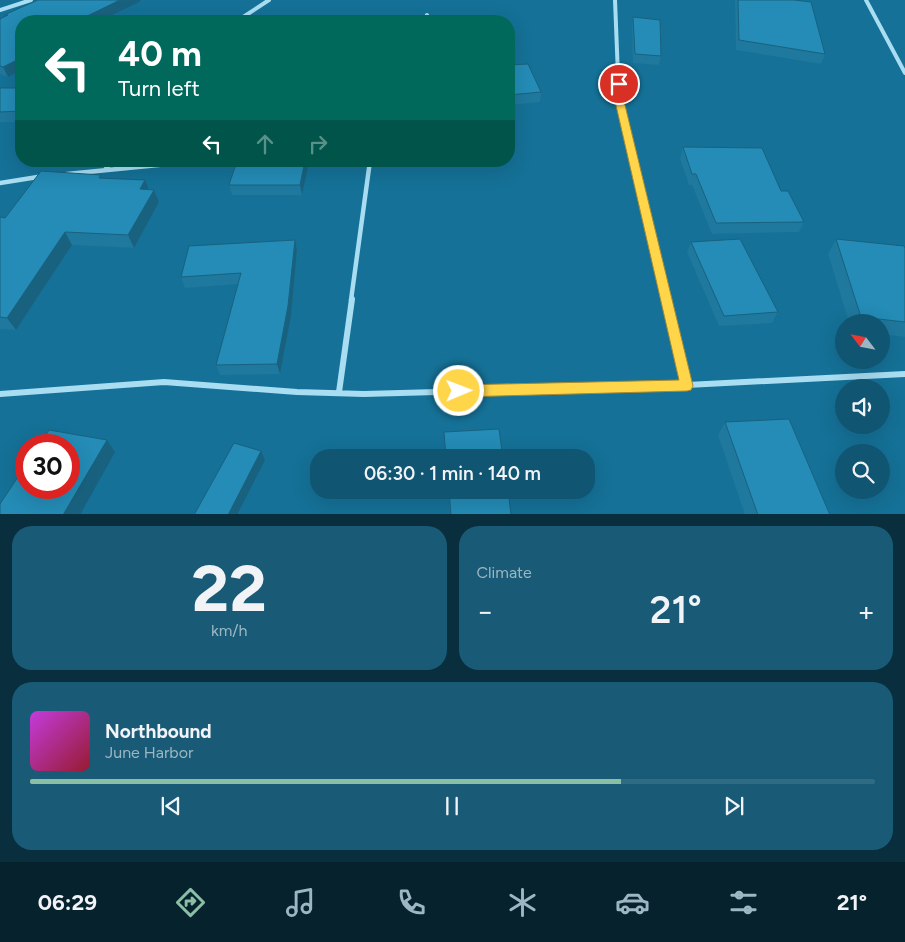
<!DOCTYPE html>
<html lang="en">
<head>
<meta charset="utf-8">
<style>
  body { margin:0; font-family:Figtree,sans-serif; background:#195b76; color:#f1f3f6; height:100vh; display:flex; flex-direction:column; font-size:19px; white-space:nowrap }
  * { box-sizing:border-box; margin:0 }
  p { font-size:16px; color:#9cb7c3 }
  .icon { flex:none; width:28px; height:28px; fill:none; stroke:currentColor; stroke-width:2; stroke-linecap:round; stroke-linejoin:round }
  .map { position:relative; height:514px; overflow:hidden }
  .details { display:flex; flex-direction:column; gap:12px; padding:12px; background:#092f3e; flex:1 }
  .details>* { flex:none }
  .hud { position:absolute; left:15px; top:15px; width:500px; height:152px; border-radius:20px; box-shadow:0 5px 20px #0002; background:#00695c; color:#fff; overflow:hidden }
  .needle { width:32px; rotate:302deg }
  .controls { position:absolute; left:835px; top:314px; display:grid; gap:10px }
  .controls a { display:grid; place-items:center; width:55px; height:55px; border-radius:50%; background:#105571; box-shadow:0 5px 20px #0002; font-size:25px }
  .speed { position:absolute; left:15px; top:434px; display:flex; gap:10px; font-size:25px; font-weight:700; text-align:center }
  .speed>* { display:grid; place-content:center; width:65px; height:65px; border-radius:50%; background:#105571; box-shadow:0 5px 20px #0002; line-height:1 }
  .speed .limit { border:8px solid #d22; background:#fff; color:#111 }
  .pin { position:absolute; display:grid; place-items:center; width:42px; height:42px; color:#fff; margin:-21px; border:2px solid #fff; border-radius:50%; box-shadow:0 1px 5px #0007 }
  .me { position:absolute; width:55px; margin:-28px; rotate:89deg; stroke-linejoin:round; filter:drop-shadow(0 0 4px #0008) }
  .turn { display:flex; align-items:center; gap:18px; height:105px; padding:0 20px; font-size:22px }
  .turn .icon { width:65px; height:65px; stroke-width:2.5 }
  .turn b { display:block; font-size:35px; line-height:42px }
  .lanes { display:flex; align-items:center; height:48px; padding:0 20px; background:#0003; justify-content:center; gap:25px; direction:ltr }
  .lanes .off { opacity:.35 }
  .big { font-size:38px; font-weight:600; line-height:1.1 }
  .details .tile { flex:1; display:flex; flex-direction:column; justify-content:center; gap:8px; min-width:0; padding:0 18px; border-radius:20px; background:#195b76 }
  .details .dial { align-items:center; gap:0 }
  .dial b { font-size:65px; line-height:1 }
  .song { display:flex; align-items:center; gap:15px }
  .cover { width:60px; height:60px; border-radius:8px; background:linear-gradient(135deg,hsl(290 70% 55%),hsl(350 70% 35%)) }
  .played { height:5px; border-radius:2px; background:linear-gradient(90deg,#8abfa5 70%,#306b84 70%) }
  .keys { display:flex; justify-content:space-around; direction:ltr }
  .heat { display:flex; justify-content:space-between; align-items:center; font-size:28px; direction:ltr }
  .details .tiles { flex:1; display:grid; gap:12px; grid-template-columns:1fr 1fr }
  .tile:last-child { grid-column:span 2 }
  .trip { position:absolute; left:310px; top:449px; width:285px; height:50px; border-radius:20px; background:#105571; box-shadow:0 5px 20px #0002; font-weight:600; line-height:50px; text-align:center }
  .tab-bar { display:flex; height:80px; justify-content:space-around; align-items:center; background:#06222d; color:#9cb7c3 }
  .tab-bar .icon { width:35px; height:35px }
  .tab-bar .on { color:#8abfa5 }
  .tab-bar b { font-size:22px; color:#f1f3f6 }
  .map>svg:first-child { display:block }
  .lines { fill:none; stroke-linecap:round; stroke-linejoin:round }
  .minor-far2 { stroke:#a8ddf2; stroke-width:4 }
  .minor-far1 { stroke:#a8ddf2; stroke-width:4.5 }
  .minor { stroke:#a8ddf2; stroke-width:6 }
  .wall { fill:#1f789d }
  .shaded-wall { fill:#19627f }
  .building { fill:#248cb6; stroke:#19627f }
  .route { fill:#ffd54a; stroke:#a68a30 }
</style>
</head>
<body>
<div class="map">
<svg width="905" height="515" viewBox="0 0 905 515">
  <rect width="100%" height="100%" fill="#157197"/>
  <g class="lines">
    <path class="minor-far2" d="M615,0L619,101L626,132
      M866,0L905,73
      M0,10L31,0
      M237,21L269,0
      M424,21L427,15"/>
    <path class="minor-far1" d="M626,131L667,300
      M105,170L112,161
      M67,174L199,161
      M0,183L44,176
      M351,300L370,161"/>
    <path class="minor" d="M666,299L687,385
      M339,392L352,299
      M0,394L164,382L297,392L364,394L687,385L905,374"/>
  </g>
  <path class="wall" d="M38,0H140L141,1L21,21L8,77L0,74V19L5,17L4,15Z
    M735,0H794L825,54L821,64L736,50Z
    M633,17L661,56L659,65L633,63L632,26Z
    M509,65L541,92L540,102L509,105Z
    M0,88H21V122H0Z
    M683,147L781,191L804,222L799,232L712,234L692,185H689L680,158Z
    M237,161H307L308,167L302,195H232L229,185Z
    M102,178L145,180L149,189L154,190L159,202L134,248L72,245L16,330L0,329V217L5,218Z
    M836,239L905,248V337L881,334V322H849L828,254Z
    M295,240L297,250L291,316L280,374L220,375L216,365L238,284L185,288L181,277Z
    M691,242L778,312L772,323L719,326L687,252Z
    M725,422L830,515H745L718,435Z
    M448,490H508L511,515H450Z"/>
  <path class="shaded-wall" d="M120,0H140L141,1L100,21H77Z
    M21,58V70L8,77L3,67Z
    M305,161H307L308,167L302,195L300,185Z
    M145,180L150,192L140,189Z
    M154,190L159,202L134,248L128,235Z
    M65,232L72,245L16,330L7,318Z
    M295,240L297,250L291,316L280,374L277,364Z
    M107,440L115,452L80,515H63Z
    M261,451L265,460L237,515H228Z"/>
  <path class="building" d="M38,0H120L77,21H21V58L3,67L0,66V19L8,15H4Z
    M738,0H794L811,2L825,54L739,40Z
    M633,17L660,20L661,56L635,54Z
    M528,64L541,92L509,95V65Z
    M0,88H21V111L0,112Z
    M683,147L762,148L781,191H788L804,222L716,223L696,174H692Z
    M237,161H305L300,185H229Z
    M41,171L101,175L99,178L145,180L140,189L154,190L128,235L65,232L7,318L0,317V217L5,218Z
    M740,239L778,312L724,316L691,242Z
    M836,239L904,246L905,248V322L861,317Z
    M295,240L288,306L277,364L216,365L241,273L181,277L189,246Z
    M789,419L830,515H758L725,422Z
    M499,429L503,458H446L444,432Z
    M49,430L107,440L63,515H0V504L26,465V488H69V445H39Z
    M234,443L261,451L228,515H194Z
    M449,490H508L511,515H451Z"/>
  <path class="route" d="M619,81L623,84L624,101L693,386L691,390L687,391L459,397L454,395L452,391L454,387L459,385L679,380L615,101L614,84Z"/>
</svg>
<div class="controls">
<a><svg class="needle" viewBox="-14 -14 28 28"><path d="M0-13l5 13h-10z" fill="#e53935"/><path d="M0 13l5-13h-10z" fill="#9cb7c3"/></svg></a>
<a><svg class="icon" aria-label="sound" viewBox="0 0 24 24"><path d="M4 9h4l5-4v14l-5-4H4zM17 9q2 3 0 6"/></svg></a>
<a><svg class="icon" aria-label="search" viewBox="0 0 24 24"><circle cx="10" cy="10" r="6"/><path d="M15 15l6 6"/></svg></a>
</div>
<div class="speed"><div class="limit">30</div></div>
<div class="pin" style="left:619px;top:84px;background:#d93025"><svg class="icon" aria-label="arrive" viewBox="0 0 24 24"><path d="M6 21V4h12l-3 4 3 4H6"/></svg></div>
<svg class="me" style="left:459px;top:391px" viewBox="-20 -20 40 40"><circle r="17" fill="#ffd54a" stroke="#fff" stroke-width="3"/><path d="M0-11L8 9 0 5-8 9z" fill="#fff"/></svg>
<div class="trip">06:30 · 1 min · 140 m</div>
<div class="hud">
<div class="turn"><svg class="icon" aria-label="left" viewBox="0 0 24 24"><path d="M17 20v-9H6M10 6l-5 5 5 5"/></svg><div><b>40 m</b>Turn left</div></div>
<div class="lanes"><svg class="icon" aria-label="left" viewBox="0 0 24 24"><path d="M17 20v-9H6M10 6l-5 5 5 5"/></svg><svg class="icon off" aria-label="ahead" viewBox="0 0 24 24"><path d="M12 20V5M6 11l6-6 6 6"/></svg><svg class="icon off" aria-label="right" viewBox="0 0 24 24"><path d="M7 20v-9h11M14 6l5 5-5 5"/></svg></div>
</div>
</div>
<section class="details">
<div class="tiles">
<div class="tile dial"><b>22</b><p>km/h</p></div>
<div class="tile"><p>Climate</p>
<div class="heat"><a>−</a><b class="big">21°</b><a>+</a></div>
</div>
<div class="tile">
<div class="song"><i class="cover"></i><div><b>Northbound</b><p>June Harbor</p></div></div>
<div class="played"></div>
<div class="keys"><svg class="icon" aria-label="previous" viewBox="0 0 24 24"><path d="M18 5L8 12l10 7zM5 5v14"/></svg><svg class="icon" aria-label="pause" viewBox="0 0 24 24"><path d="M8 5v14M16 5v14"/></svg><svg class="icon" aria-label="next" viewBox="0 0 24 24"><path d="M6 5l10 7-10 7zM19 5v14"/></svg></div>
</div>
</div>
</section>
<nav class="tab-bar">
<b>06:29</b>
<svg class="icon on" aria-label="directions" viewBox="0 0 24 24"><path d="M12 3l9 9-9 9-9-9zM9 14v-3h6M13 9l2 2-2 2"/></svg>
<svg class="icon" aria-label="music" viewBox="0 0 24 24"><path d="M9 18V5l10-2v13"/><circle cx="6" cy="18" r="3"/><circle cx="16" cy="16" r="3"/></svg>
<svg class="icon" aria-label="phone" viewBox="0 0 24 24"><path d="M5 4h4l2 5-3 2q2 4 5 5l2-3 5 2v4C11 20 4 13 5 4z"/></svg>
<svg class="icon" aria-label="climate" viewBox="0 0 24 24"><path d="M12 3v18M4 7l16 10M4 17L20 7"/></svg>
<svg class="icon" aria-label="car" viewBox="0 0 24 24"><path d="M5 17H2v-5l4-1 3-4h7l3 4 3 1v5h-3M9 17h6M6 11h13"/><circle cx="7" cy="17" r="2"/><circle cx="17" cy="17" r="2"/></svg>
<svg class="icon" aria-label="filters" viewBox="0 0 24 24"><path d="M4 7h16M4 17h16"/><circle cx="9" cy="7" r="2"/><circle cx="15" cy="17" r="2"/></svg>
<b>21°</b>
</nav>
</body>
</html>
